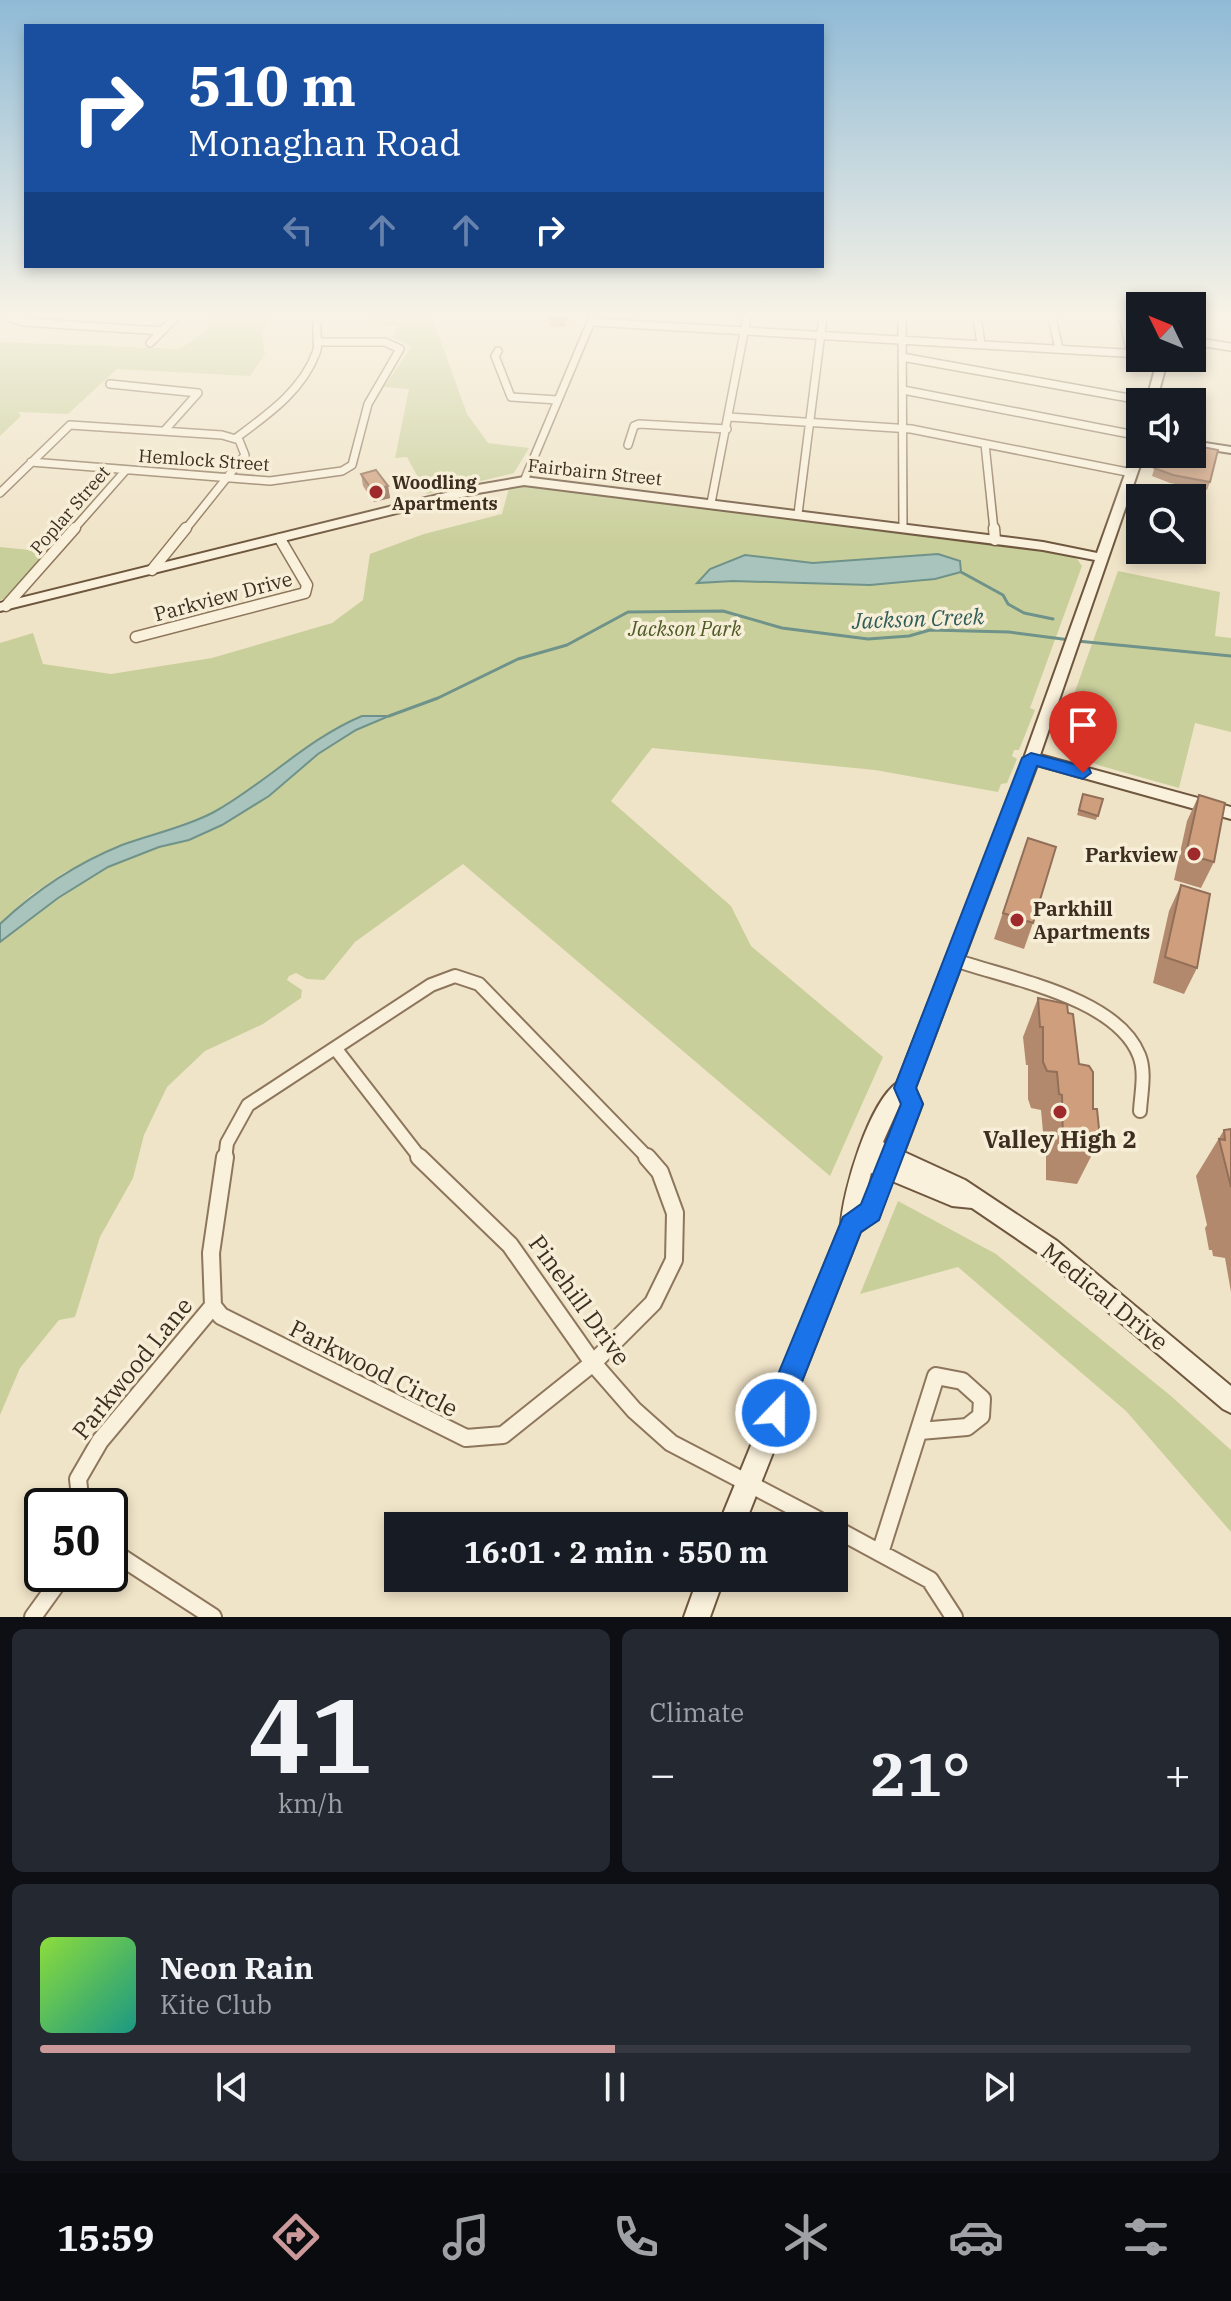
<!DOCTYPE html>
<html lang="en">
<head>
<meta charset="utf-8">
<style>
  body { margin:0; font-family:"IBM Plex Serif",serif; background:#242831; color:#f1f3f6; height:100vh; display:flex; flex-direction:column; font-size:30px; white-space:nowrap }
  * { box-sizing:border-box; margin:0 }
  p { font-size:26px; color:#9ea1a6 }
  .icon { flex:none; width:44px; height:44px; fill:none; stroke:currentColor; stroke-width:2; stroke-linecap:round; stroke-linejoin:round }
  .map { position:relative; height:1617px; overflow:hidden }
  .sheet { display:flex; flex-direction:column; gap:12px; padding:12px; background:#0d0f14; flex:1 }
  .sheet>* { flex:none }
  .top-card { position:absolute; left:24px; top:24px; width:800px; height:244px; border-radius:0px; box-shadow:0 4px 12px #0003; background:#1a4fa0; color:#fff; overflow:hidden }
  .needle { width:52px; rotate:313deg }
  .tools { position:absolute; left:1126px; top:292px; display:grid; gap:16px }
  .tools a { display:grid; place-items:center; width:80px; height:80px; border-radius:0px; background:#171b24; box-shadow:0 4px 12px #0003; font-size:40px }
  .speed { position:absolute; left:24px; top:1488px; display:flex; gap:16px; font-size:40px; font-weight:700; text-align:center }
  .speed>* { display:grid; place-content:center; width:104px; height:104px; border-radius:50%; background:#171b24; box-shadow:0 4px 12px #0003; line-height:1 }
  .speed .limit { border:4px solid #111; border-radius:12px; background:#fff; color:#111 }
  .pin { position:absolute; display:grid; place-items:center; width:68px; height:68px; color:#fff; margin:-82px -34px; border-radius:50% 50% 50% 0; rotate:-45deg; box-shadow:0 0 8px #0007 }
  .pin .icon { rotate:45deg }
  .me { position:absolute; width:88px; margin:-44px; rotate:22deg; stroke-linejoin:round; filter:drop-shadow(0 0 6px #0008) }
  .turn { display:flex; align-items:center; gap:28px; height:168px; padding:0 32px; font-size:36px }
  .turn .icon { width:104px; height:104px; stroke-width:2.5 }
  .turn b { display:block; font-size:56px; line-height:68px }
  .lanes { display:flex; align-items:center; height:76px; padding:0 32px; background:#0003; justify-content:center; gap:40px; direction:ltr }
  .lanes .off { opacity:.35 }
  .big { font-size:60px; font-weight:800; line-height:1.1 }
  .sheet .card { flex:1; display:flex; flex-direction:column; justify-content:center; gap:12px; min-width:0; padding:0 28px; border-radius:12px; background:#242831 }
  .sheet .dial { align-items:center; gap:0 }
  .dial b { font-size:104px; line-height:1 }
  .song { display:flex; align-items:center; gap:24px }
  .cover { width:96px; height:96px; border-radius:12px; background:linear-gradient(135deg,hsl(90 70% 55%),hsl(170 70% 35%)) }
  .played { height:8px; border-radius:4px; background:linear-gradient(90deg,#cc999b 50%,#363941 50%) }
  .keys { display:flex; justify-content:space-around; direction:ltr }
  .heat { display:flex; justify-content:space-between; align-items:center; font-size:44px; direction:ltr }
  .sheet .tiles { flex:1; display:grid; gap:12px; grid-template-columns:1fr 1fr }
  .card:last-child { grid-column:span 2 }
  .trip { position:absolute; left:384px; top:1512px; width:464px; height:80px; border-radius:0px; background:#171b24; box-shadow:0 4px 12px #0003; font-weight:800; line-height:80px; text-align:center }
  .dock { display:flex; height:128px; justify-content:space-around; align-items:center; background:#090b0e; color:#9ea1a6 }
  .dock .icon { width:56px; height:56px }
  .dock .active { color:#cc999b }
  .dock b { font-size:36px; color:#f1f3f6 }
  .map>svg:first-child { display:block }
  .green { fill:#c9cf9b }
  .water { fill:#a9c4bc; stroke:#6f938a; stroke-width:2 }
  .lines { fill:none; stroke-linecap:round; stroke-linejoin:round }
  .stream { stroke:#6f938a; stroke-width:3 }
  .street-far3-casing { stroke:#8d765c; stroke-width:10 }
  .street-far2-casing { stroke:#8d765c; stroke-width:13 }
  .street-far1-casing { stroke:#8d765c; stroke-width:16 }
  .street-casing { stroke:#8d765c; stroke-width:20 }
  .secondary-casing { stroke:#6f573f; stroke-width:4 }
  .street-far3 { stroke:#faf1dc; stroke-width:7 }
  .street-far2 { stroke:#faf1dc; stroke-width:10 }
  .street-far1 { stroke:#faf1dc; stroke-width:12 }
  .street { stroke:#faf1dc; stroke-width:16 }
  .secondary { fill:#faf1dc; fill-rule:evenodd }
  .wall { fill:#b2896c }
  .shaded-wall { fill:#916f58 }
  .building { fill:#cf9f7d; stroke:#916f58; stroke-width:2 }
  .route { fill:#1a73e8; stroke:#114b97; stroke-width:2 }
  .poi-dot { fill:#9e2a2b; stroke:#f7eed8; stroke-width:3 }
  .labels { text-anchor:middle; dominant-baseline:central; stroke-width:7; stroke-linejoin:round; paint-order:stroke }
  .far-street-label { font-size:18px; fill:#3d2e20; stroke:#f7eed8 }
  .far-poi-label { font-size:18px; font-weight:bold; fill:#3d2e20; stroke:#f7eed8; text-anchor:start }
  .street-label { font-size:20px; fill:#3d2e20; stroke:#f7eed8 }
  .park-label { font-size:20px; font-style:italic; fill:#4d5a26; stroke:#f7eed8 }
  .poi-label { font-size:20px; font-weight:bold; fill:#3d2e20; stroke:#f7eed8; text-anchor:end }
  .water-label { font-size:22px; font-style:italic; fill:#2f5d5a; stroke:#f7eed8 }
  .near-poi-label { font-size:24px; font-weight:bold; fill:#3d2e20; stroke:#f7eed8 }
  .near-street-label { font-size:24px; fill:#3d2e20; stroke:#f7eed8 }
</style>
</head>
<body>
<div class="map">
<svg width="1231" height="1617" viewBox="0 0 1231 1617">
  <rect width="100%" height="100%" fill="#f0e4c8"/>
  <path class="green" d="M209,317H271L262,332L265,354L250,376L117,369L68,414L18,412L21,416L0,436V342L180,349L207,330Z
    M367,317H432L467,414L488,443L529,448L514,473L427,494L407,457L395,458L409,389L384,387L412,346L392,338L398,326L363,322Z
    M526,485L1062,553L1077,559L1082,566L1030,708L1035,710L1019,750H1014L1012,756L1017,759L1007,783L1001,784L998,792L875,770L652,748L611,801L731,906L751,946L883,1057L830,1176L463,864L355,942L324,980L307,979L296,973L289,976L287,980L302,990L301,998L263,1024L205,1051L167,1087L144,1135L133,1178L100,1237L75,1317L59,1320L20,1368L0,1415V942L58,898L108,866L159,847L189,840L269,796L318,754L356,730L387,716H362L210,814L121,846L65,872L31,895L0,924V643L33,633L43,664L111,674L212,658L332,623L363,600L370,554L424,534L502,514L509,488Z
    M0,547L49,552L9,598L0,600Z
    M1118,571L1220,592L1215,636L1231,638V732L1195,723L1179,788L1098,765L1067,750L1062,728Z
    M898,1201L996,1254L1171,1396L1231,1450V1532L1126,1411L958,1267L860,1294Z"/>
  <path class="water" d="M938,554L960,561L961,572L935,579L870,585L733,581L697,583L710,569L745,555L813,563Z
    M362,716H389L356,730L318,754L269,796L222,825L189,840L159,847L108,867L58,898L0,942V924C37,889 75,864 122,845C152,834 186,827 214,812C266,783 307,739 362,716Z"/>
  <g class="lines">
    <path class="stream" d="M961,572L1003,595L1008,604L1024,613L1053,619
      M1077,641L1231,656
      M389,716L438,698L518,659L567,645L628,612L723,611L782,628L868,639L909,636L930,630L1009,632L1070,640"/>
    <g class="street-far3-casing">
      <path id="street-far3" d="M9,317L23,322L162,331
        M902,317L903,528
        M977,317L981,344
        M1052,317L1059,349
        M1123,317L1131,354
        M1196,320L1200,317
        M591,322L1140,354
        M1192,341L1231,347
        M150,343L176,317
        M498,351L495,356L511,397L558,400
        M902,357L1151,402
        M110,384L198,393L165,430
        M903,390L1140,436
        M729,417L911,429L1132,473
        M236,438C267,415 302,391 316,353C321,342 313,329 319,317
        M985,444L994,530
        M628,445L634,426L639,424L727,429
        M31,462L270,481L342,471L352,465L368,404L400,349L385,342H317
        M524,481L593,317
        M0,493L70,425L222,435L239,440L245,455L185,530
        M711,503L747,317
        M798,514L823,317
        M73,530L126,470"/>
    </g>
    <g class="street-far2-casing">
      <path id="street-far2" d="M994,528L995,540
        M152,570L186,528
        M6,606L75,528
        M136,637L305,593L307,585L280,539"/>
    </g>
    <g class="street-far1-casing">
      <path id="street-far1" d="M955,960C1009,979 1116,997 1139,1055C1146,1072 1141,1093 1140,1111
        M335,1048L421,1159
        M225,1159L227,1143L248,1105L431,985L455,976L479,984L649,1159"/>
    </g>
    <g class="street-casing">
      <path id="street" d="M225,1157L211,1253L213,1306L221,1316L466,1438L503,1435L593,1363L653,1303L674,1260L675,1213L660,1172L647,1157
        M419,1157L510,1245L593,1363L634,1410L671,1443L830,1526
        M81,1506L78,1479L100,1441L213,1306
        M834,1528L930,1580L954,1617
        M110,1550L213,1617
        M880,1553L936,1376L962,1381L982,1399L981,1416L967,1427L920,1431
        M33,1617L64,1574"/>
    </g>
    <g class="secondary-casing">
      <path id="secondary" d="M1158,358H1168L1156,402H1146Z
        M1192,441L1231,447V453L1192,447Z
        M1140,446V454H1144L1040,755L1231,807V819L1037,765L915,1088L922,1104L904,1152L965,1180L1057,1241L1231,1386V1413L1223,1409L1041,1255L972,1208L952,1206L892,1181L878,1219L860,1232L744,1526H718L841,1225C843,1190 869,1103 897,1083L1019,772L1095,560L1043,550L524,485L478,493L0,611V603L478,485L524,477L1043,542L1097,553L1134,449ZM901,1102L902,1104L886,1144L883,1142ZM871,1173L874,1174L865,1197Z
        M698,1578H724L710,1617H684Z"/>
    </g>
    <use href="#street-far3" class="street-far3"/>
    <use href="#street-far2" class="street-far2"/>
    <use href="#street-far1" class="street-far1"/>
    <use href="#street" class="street"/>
    <use href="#secondary" class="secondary"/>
  </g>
  <path class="wall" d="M550,317H569L565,327L550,326Z
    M1159,454L1210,482L1207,490L1170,483L1152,476Z
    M361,474L388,486L390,498L374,502L363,486Z
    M1083,794L1103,799L1096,820L1077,815Z
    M1199,795L1214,862L1201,888L1174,880L1187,821Z
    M1028,838L1033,923L1024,949L994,939Z
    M1181,885L1197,968L1184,994L1153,983L1169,911Z
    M1038,998L1068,1013L1079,1064L1093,1109L1100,1139L1077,1184L1046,1180V1132H1043L1041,1110L1031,1108L1028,1099V1065H1026L1023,1037Z
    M1231,1129V1292L1225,1258L1213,1256L1212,1250H1209L1205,1228L1207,1225L1196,1176L1224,1130Z"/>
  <path class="shaded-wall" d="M388,486L390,498L374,502L372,490Z"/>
  <path class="building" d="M550,317H566L565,319L549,318Z
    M1192,445L1218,450L1210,482L1173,475L1154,468L1159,454H1192Z
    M376,470L388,486L372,490L361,474Z
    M1083,794L1103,799L1098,816L1079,810Z
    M1199,795L1225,803L1214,862L1186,854Z
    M1028,838L1056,847L1033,923L1003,913Z
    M1181,885L1210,894L1197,968L1165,957Z
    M1038,998L1067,1004L1068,1013L1073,1014L1079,1064L1089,1066L1093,1072V1109H1097L1100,1139L1094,1138L1095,1148L1063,1144L1062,1095L1059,1094L1057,1072L1047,1071L1043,1062V1027H1040Z
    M1231,1129V1187L1219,1139L1225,1140L1224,1130Z"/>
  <linearGradient id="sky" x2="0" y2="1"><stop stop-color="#8fbad6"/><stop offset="0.58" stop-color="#f8f3e6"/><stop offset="1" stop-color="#f8f3e6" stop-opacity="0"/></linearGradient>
  <rect width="1231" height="543" fill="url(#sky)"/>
  <path class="route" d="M1031,753L1089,768L1091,773L1083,779L1037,766L916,1088L923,1104L882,1212L879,1220L861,1232L786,1422L776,1426L766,1422L762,1413L843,1217L861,1204L901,1104L894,1088L1022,758Z"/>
  <g class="poi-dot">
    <circle cx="376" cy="492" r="8"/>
    <circle cx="1194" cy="854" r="8"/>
    <circle cx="1017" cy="920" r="8"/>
    <circle cx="1060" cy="1112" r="8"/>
  </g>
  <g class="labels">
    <g class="far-street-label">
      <text transform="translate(204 460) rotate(4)">Hemlock Street</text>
      <text transform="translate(595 472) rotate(6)">Fairbairn Street</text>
      <text transform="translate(70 510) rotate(-49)">Poplar Street</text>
    </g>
    <g class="far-poi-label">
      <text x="392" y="482">Woodling<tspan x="392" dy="21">Apartments</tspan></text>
    </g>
    <g class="street-label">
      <text transform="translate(223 596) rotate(-15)">Parkview Drive</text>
    </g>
    <g class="park-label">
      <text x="685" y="628">Jackson Park</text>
    </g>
    <g class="poi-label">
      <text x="1178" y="854">Parkview</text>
      <text x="1033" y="908" text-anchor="start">Parkhill<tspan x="1033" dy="23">Apartments</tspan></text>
    </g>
    <g class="water-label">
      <text transform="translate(918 618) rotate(-2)">Jackson Creek</text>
    </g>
    <g class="near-poi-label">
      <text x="1060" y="1139">Valley High 2</text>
    </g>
    <g class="near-street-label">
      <text transform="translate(1105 1296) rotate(39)">Medical Drive</text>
      <text transform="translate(580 1300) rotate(54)">Pinehill Drive</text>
      <text transform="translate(132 1368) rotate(-51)">Parkwood Lane</text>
      <text transform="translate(374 1368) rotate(27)">Parkwood Circle</text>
    </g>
  </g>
</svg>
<div class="tools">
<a><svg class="needle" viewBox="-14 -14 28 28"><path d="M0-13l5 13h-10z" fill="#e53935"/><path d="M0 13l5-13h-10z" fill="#9ea1a6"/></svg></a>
<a><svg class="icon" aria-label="sound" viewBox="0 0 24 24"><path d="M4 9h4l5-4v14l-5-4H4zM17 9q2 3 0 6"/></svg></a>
<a><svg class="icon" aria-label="search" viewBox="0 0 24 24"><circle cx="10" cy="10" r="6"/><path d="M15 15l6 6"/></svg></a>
</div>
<div class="speed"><div class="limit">50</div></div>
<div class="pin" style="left:1083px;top:773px;background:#d93025"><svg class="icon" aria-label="arrive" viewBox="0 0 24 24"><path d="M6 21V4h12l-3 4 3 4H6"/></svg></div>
<svg class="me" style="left:776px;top:1413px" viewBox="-20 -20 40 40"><circle r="17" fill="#1a73e8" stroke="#fff" stroke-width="3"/><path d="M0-11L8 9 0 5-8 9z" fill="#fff"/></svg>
<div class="trip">16:01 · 2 min · 550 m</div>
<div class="top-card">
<div class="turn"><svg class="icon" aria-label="right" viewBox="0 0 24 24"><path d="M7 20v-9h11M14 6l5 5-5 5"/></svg><div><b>510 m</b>Monaghan Road</div></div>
<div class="lanes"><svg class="icon off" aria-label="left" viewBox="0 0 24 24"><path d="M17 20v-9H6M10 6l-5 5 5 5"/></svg><svg class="icon off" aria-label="ahead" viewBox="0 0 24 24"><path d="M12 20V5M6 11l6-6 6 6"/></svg><svg class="icon off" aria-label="ahead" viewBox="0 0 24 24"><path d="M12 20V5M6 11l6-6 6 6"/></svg><svg class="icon" aria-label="right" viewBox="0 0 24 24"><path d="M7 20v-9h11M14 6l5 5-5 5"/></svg></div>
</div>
</div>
<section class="sheet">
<div class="tiles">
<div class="card dial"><b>41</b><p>km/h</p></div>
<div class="card"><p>Climate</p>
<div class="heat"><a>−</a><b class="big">21°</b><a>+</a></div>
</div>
<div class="card">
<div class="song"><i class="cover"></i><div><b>Neon Rain</b><p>Kite Club</p></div></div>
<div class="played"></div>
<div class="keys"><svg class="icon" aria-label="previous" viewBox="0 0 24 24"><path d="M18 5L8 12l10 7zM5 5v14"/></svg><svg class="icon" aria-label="pause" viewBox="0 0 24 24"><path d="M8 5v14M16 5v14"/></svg><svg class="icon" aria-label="next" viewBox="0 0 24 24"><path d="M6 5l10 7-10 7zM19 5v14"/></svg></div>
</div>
</div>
</section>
<nav class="dock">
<b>15:59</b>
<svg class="icon active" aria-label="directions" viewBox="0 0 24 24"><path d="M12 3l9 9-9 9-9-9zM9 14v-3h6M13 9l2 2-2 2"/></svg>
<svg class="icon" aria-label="music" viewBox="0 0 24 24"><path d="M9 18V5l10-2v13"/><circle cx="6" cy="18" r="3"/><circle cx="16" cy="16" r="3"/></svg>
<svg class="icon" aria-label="phone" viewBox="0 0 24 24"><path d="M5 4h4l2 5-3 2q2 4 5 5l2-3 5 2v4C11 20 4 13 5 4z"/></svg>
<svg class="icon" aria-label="climate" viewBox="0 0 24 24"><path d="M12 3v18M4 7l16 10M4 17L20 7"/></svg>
<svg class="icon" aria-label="car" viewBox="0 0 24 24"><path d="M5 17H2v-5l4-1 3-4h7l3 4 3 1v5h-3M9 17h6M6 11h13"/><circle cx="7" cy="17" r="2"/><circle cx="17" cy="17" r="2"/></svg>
<svg class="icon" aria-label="filters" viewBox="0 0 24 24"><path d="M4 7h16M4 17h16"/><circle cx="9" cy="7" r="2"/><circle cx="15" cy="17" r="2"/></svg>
</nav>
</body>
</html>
